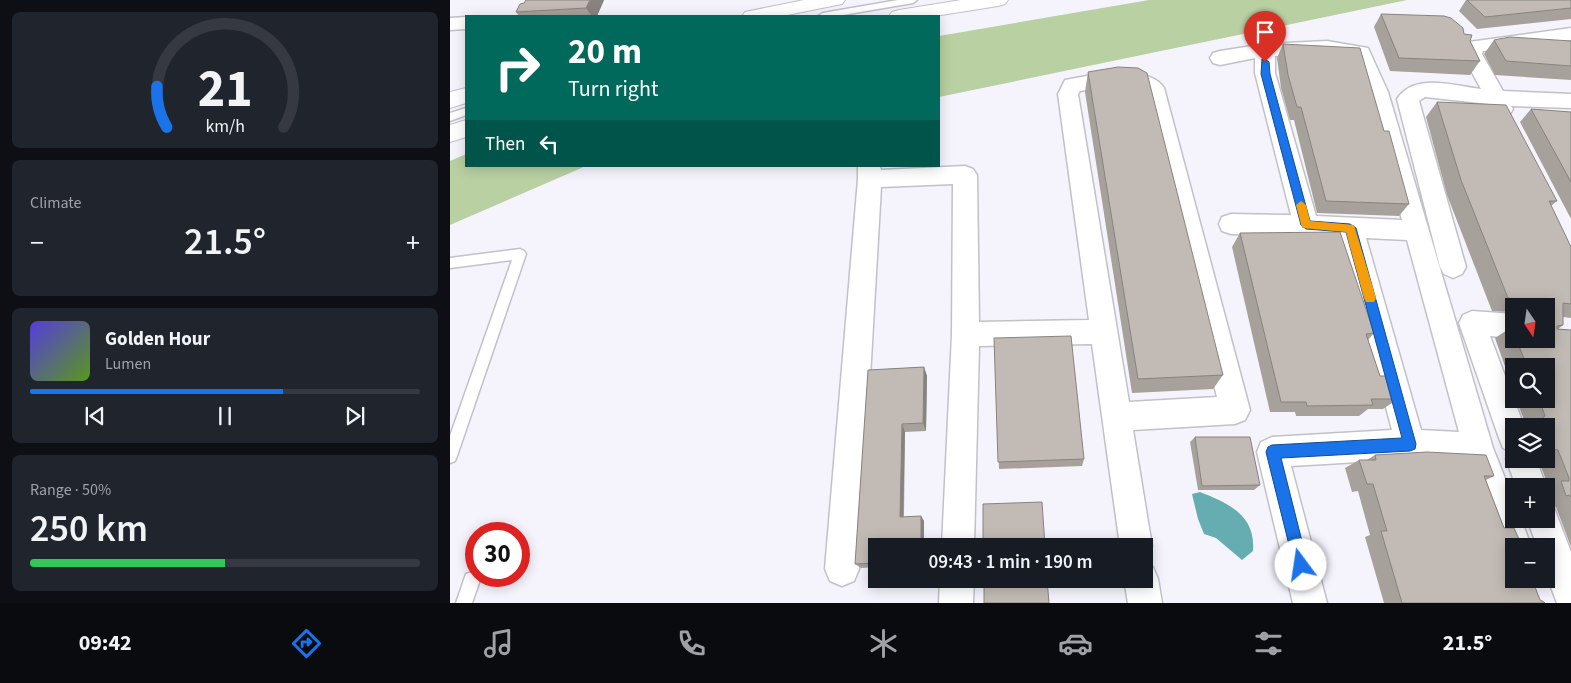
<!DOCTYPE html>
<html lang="en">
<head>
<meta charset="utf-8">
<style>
  body { margin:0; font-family:"Source Sans 3",sans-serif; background:#20242c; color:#f1f3f6; height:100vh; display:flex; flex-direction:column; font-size:19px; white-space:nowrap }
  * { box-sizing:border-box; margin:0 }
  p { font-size:16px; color:#9ea1a6 }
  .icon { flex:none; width:28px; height:28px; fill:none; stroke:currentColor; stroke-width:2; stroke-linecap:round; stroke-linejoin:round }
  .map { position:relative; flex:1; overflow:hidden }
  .details { display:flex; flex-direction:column; gap:12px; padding:12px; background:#0d0f14; width:450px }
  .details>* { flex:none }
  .banner { position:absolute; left:15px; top:15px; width:475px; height:152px; border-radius:0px; box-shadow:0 2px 12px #0003; background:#00695c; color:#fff; overflow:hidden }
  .needle { width:32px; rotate:167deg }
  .fabs { position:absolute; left:1055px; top:298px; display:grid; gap:10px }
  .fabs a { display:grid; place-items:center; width:50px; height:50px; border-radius:0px; background:#171b24; box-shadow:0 2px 12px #0003; font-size:25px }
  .speed { position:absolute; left:15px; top:522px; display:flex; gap:10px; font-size:25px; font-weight:700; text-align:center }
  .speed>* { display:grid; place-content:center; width:65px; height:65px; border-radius:50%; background:#171b24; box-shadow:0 2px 12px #0003; line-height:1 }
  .speed .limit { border:8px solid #d22; background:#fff; color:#111 }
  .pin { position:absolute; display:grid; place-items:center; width:42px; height:42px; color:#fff; margin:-51px -21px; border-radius:50% 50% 50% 0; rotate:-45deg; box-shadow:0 0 5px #0007 }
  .pin .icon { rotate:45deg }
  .me { position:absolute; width:55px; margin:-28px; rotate:346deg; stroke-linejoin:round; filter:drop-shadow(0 0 4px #0008) }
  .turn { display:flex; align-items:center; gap:18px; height:105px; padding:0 20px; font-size:22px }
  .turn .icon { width:65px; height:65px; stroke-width:2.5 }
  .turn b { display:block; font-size:35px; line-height:42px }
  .then { display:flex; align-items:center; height:48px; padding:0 20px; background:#0003; gap:10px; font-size:19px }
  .big { font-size:38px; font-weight:600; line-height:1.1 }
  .details .card { flex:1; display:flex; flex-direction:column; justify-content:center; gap:8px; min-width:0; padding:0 18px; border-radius:8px; background:#20242c }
  .details .dial { align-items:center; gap:0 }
  .dial svg { height:130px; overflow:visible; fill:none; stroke:#363941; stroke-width:7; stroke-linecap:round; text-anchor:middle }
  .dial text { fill:#f1f3f6; stroke:none }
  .song { display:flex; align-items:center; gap:15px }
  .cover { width:60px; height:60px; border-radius:8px; background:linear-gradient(135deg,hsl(250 70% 55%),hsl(90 70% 35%)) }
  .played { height:5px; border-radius:2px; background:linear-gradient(90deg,#1a73e8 65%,#363941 65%) }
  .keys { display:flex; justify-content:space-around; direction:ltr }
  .heat { display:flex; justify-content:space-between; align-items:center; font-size:28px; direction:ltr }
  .charge { height:8px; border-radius:4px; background:linear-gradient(90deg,#34c759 50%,#363941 0) }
  .trip { position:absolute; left:418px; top:538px; width:285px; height:50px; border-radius:0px; background:#171b24; box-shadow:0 2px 12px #0003; font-weight:600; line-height:50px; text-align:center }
  .dock { display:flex; height:80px; justify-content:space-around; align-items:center; background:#090b0e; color:#9ea1a6 }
  .dock .icon { width:35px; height:35px }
  .dock .current { color:#1a73e8 }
  .dock b { font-size:22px; color:#f1f3f6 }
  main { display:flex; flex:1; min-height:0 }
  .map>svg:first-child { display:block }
  .green { fill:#b9d0a2 }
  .water { fill:#66adb1 }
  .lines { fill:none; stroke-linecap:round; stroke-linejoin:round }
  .service-casing { stroke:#c1c1c9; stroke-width:3 }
  .minor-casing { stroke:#c1c1c9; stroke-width:3 }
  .primary-casing { stroke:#c1c1c9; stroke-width:2 }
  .service { fill:#fff; fill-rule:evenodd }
  .minor { fill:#fff; fill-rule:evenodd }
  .primary { fill:#fff; fill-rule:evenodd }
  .wall { fill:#a7a19c }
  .shaded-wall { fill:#88837f }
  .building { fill:#c2bbb5; stroke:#88837f }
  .route { fill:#1a73e8; stroke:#114b97 }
  .slow { fill:#f59e0b }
</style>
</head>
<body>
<main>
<section class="details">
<div class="card dial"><svg viewBox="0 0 100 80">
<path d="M14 69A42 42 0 1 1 86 69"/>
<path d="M14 69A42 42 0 0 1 8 44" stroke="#1a73e8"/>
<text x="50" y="56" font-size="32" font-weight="700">21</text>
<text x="50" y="72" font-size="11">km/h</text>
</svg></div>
<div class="card"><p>Climate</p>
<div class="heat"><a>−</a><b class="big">21.5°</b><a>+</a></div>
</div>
<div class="card">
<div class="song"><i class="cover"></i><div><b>Golden Hour</b><p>Lumen</p></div></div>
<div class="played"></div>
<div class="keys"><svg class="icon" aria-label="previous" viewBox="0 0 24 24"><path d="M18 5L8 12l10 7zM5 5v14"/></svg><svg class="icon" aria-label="pause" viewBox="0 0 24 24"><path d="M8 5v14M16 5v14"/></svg><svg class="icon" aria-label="next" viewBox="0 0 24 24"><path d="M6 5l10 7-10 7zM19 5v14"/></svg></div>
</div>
<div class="card"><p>Range · 50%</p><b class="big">250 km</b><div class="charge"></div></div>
</section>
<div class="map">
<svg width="1121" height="603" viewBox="0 0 1121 603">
  <rect width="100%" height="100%" fill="#f5f4fd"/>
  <path class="green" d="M699,0H957L489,97V36Z
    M16,154V166H136L0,225V161Z"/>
  <path class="water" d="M750,492C778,503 806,515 803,551L792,560L766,538L754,534L748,519L742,494Z"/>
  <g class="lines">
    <g class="service-casing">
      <path id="service" d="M448,0H467L463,3L387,16H368L373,13Z
        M16,108V115L0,121V113Z
        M70,249L74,251L76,254L7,456L5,461L0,463V436L62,260L0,268V258Z
        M22,572L26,574L30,580L22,603H6L16,574Z"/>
    </g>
    <g class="minor-casing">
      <path id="minor" d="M16,17V29L0,30V18Z
        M1121,28V40L1033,51L1032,54L1053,91L1121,94V108L1061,106L1063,109L1060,114L1052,116L1044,114L1039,104L975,97L969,101L1016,267L1012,274L1003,278L994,274L990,267L947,99C964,72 1005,86 1031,89L1012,54L1019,42Z
        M877,41L918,48L938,92L1043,448L1064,501V519H1071L1081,546H1064V562L1054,557L1018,462L960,459L841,466L877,603H843L807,452L811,442L822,437L942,430L891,237L781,234L772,231L769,224L772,217L781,214L841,215L805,73V58L770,65L763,63L760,58L763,53L770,51L815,44ZM877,53L903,58L918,92L952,220L866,216L825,73V56ZM916,238L957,240L1009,432L971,430Z
        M675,72C688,73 707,76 714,88L800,410L795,420L785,424L683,430L702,546L697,557L694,559V546H670L642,344L529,346L524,546H492L502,334L503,184L431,187L409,569L404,581L392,586L380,581L375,569L408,179V166H430L431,170L515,166L523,169L527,175L529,322L639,320L608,94L615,80L653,73ZM664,86L684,87L694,92L767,397L679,402L628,94L630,91Z
        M1022,311L1064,314V338L1040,336L1074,426H1064V459H1086L1096,486V487L1066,486L1056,459L1059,451L1053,448L1049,438L1009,323L1013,315Z
        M1096,504L1104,508L1121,552V603H1107L1096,574V546H1087L1077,519H1096Z
        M694,563L703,567L708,579L712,603H678L674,579H694Z
        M490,579H524L523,603H489Z"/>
    </g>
    <g class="primary-casing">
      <path id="primary" d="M354,0H395L392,4L332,16H292L295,12Z
        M511,0H558L555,4L548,6L485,16H439L442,12L449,10Z
        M16,88V103L0,108V92Z
        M16,120V137L0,142V125Z"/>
    </g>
    <use href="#service" class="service"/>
    <use href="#minor" class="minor"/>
    <use href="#primary" class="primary"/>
  </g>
  <path class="wall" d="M154,0L147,16H69L66,12Z
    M1016,0H1121V19L1027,29L1009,11Z
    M931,14L1014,34L1020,41L1030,61L1020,75L940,71L924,27Z
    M1044,40L1121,41V80L1045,75L1034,54Z
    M833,44L934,131L959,204L949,216L867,213L844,120H840L831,88L827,58Z
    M638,72L773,375L763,389L682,393L635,92Z
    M987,102L1107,201L1101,206L1121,247V318L1113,317V325L1108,329L1121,330V547L1106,507L1096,503V487L1098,485L1088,459H1096V426H1074L1076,425L1066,399H1096V366H1064V392L1045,338L1062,327H1064V339H1096V306H1064V312L1042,311L997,195L976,117Z
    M1081,109L1121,112V218L1120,217L1070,122Z
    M790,233L924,333L918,340L930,376L948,399L933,409H918L909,416H846L845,412H820L782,247Z
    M544,338L634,459L632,466L549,469Z
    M474,367L477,376L476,431L455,432L454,517L471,516L474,521L426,546V567L411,568L405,564L418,370Z
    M745,437L810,485L804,490H748L740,442Z
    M925,455L1044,476L1036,480L1054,528L1090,600L1095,603H934L915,537L920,535L908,491L902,492L895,468L909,460H917Z"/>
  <path class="shaded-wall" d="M140,0H154L147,16H142L136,8Z
    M474,367L477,376L476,431L473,423Z
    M452,424L455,432L453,523L450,517Z
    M471,516L474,521V546H471Z"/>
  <path class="building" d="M76,0H140L136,8L66,12L70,4L74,3Z
    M1017,0H1121V8L1035,17Z
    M931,14L994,16L1001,18L1013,28L1014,34L1022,35L1020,41L1030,61L949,58Z
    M1060,37L1121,41V66L1056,61L1044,40Z
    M833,44L910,48L934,131H939L959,204L876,201L851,107H847L838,75Z
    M668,67L688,68L697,73L773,375L688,379L638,72Z
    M987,102L1056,105L1107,201H1099L1121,247V304L1113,303V325L1107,326V329L1121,330V497L1119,495L1116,496L1111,481H1119V478L1108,450L1101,449L1096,434V426H1094L1091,419L1095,416L1089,399H1096V366H1077L1066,339H1096V306H1083V302L1081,300L1058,298L1011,180Z
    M1081,109L1121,112V182Z
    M890,232L924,333L916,334L930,376H939L948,399H921L923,405L857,406L856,402H831L790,233Z
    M621,336L634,459L548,462L544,338Z
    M474,367L473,423L452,424L450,517L471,516V546H426V563L405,564L418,370Z
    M745,437H800L810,485L752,486Z
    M977,452L1036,455L1044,476H1034L1054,528H1064L1072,546H1064V579H1082L1090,600L1094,602L1095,603H952L931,531H937L923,484H917L909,460H926L925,455Z
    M592,502L595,546H533V504Z
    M534,579H597L599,603H534Z"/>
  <path class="route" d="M812,59H815L819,62L820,74L860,221L900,224L906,228L966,444L965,449L960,451L831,458L858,565L856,570L851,572L846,570L844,565L816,452L818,447L822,445L952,438L896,232L856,229L851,225L811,74Z"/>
  <path class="slow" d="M851,201L856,205L860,221L904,225L926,298L924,302H916L914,298L896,232L852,228L846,205Z"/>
</svg>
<div class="fabs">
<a><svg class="needle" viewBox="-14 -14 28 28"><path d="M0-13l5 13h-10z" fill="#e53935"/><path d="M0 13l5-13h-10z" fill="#9ea1a6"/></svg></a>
<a><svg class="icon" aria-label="search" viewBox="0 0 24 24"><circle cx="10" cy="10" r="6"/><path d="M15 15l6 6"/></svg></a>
<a><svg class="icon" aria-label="layers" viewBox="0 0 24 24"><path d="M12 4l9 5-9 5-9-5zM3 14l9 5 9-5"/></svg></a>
<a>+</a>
<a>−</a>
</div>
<div class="speed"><div class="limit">30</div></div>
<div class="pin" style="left:815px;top:62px;background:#d93025"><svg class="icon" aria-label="arrive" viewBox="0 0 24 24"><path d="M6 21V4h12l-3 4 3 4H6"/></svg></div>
<svg class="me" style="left:851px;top:565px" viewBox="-20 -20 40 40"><circle r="19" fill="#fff"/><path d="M0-13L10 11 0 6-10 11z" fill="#1a73e8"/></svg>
<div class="trip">09:43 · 1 min · 190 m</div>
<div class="banner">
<div class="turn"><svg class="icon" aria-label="right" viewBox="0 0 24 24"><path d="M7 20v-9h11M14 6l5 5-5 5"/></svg><div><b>20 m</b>Turn right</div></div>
<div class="then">Then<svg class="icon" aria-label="left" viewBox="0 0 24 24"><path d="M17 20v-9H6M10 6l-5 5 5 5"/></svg></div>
</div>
</div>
</main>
<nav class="dock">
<b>09:42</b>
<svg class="icon current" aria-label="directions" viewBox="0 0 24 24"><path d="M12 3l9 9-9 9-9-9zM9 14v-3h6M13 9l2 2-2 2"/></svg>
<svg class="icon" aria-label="music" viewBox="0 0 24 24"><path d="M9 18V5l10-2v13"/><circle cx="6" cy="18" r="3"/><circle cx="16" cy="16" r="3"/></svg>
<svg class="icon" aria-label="phone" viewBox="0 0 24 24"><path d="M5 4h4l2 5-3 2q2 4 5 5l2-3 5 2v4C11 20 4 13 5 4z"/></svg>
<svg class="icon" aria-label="climate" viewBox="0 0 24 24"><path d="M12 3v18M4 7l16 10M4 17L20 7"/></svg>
<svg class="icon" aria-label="car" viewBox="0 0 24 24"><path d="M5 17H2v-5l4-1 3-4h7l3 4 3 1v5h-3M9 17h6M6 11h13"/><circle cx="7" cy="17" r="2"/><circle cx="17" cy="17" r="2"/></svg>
<svg class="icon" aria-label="filters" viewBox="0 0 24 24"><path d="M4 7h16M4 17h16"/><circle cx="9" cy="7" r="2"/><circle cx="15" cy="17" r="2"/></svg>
<b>21.5°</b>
</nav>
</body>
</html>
